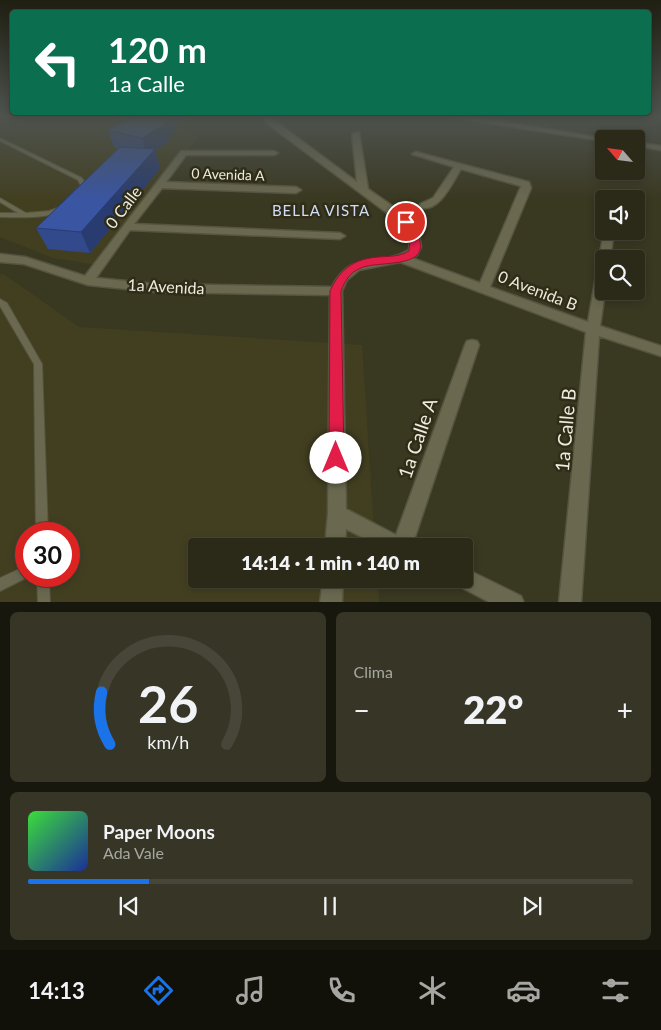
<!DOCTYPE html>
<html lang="es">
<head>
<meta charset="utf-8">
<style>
  body { margin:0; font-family:Lato,sans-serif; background:#373626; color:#f1f3f6; height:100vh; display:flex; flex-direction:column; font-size:19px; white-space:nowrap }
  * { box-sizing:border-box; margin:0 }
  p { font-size:16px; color:#a6a7a2 }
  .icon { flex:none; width:28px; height:28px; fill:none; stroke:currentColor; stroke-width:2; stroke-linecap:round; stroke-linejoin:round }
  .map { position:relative; height:602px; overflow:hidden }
  .details { display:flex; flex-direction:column; gap:10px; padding:10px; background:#18170e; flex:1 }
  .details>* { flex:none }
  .top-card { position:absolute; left:10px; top:10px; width:641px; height:105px; border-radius:5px; box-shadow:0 2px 8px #0003,0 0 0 1px #474638; background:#0b6e4f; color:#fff; overflow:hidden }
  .needle { width:32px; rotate:298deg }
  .buttons { position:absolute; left:595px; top:130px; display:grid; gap:10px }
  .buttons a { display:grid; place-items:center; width:50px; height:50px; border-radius:5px; background:#2b2a19; box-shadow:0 2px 8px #0003,0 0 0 1px #474638; font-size:25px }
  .speed { position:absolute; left:15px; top:522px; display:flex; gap:10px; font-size:25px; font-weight:700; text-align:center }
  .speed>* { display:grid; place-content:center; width:65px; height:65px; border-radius:50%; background:#2b2a19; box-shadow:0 2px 8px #0003,0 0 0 1px #474638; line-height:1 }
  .speed .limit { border:8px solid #d22; background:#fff; color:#111 }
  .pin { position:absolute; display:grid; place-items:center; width:42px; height:42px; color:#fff; margin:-21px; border:2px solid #fff; border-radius:50%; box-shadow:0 1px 5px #0007 }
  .me { position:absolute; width:55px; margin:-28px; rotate:0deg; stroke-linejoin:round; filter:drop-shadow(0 0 4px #0008) }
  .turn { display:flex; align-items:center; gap:18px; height:105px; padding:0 15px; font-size:22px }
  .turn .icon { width:65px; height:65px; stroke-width:2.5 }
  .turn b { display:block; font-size:35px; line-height:42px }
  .big { font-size:38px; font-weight:800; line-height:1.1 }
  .details .widget { flex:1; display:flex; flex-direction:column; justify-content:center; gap:8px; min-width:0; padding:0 18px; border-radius:8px; background:#373626 }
  .details .dial { align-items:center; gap:0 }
  .dial svg { height:130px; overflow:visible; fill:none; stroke:#474638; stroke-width:7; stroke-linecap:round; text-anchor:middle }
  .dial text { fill:#f1f3f6; stroke:none }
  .song { display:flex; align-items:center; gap:15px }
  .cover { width:60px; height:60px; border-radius:8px; background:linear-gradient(135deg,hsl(120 70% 55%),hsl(230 70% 35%)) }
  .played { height:5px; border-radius:2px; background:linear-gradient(90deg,#1a73e8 20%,#474638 20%) }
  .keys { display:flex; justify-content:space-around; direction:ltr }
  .heat { display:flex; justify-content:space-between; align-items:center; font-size:28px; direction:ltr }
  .details .tiles { flex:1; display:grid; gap:10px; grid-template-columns:1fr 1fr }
  .widget:last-child { grid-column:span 2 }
  .trip { position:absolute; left:188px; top:538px; width:285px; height:50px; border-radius:5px; background:#2b2a19; box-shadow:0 2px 8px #0003,0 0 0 1px #474638; font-weight:800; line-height:50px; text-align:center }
  .tabs { display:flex; height:80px; justify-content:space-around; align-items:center; background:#11110a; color:#a6a7a2 }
  .tabs .icon { width:35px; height:35px }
  .tabs .selected { color:#1a73e8 }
  .tabs b { font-size:22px; color:#f1f3f6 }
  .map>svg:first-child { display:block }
  .built { fill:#423f21; fill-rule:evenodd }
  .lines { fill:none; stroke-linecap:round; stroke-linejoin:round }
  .lane-casing { stroke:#565440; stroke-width:2 }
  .street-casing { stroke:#565440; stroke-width:3 }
  .lane { fill:#6a6950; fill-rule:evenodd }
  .street { fill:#6a6950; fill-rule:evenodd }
  .wall { fill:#32498b }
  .shaded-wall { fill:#293c71 }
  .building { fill:#3a55a2; stroke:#293c71 }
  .route { fill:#e11d48; stroke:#92132f }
  .labels { text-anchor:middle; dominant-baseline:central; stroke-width:5; stroke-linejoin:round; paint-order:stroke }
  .far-street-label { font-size:14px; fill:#edecde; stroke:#2f2d17 }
  .far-neighbourhood-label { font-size:15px; letter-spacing:1px; fill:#d1ddf8; stroke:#2f2d17 }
  .street-label { font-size:16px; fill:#edecde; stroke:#2f2d17 }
  .near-street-label { font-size:19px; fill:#edecde; stroke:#2f2d17 }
</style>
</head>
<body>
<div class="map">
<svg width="661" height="603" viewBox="0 0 661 603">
  <rect width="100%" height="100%" fill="#393821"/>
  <path class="built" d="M0,116H189L183,121L184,130L199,137L97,265L53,258L0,237Z
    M0,274L5,275L79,327L362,345L375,546H196V579H378L379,602L0,603ZM26,534H69V576H26Z"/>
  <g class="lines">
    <g class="lane-casing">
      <path id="lane" d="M114,116H121L141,121L139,122Z
        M0,138L82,178L88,188L84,193H80L79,192L82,188L78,180L0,141Z
        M0,198L26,213L49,211L63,206L66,208C48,220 21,217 0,217V213H18L0,202Z
        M0,299L7,303L42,364L48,534H36L34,364L0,306Z
        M26,566V576H30L0,591V578Z
        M37,576H49L50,603H38Z"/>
    </g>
    <g class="street-casing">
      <path id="street" d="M450,116H466L608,139H604V141L454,118Z
        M265,118H271L357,182L352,134L359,132L368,189C388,204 420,219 421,247L417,255L412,258L480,283L521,186L461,169C452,183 440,212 420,208V204L433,198L454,167L412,154L416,152L529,182L531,188L490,287L588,322L604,231H614L610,259H604V291H605L600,326L661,346V356L599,336L581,603H559L586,332L400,262L359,270L347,280L342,291L346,509L396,535L465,345L467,341L472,340L477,341L479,345L412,546H379L346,529L345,546H325L328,514L330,295L156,292L88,285L24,264L0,262V254L25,257L85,276L181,151H274L278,153L274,155H186L166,182L296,187L301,190L296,193L162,188L134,224L340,233L345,236L340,239L130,230L96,278L156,284L332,287C352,248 379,268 409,250L410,241L402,224L265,122Z
        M636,142L661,146V150L636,146Z
        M464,568L521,596L524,603H491L457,585L454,579H464Z
        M323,579H343L342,603H320Z"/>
    </g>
    <use href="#lane" class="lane"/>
    <use href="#street" class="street"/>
  </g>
  <path class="wall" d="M133,116H183L166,143L155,150L160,168L90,253L48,249L36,228L118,148L114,147L108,130L135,116Z"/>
  <path class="shaded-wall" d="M169,116H183L166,143L155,150L160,168L90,253L81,232L147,155L142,138Z"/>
  <path class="building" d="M136,116H169L162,126L142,138L108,130Z
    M120,147L155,149L81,232L36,228Z"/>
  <linearGradient id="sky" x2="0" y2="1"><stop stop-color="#1f1f12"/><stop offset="0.58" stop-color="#4e534e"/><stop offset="1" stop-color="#4e534e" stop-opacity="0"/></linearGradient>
  <rect width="661" height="200" fill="url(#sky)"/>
  <path class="route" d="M406,219C412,221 414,228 417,234C435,270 379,260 361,268C350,272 345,281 341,291L344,458L342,464L336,466L331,464L329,458L330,291C340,269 354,259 378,257C390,256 399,257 409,251L410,240L402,222Z"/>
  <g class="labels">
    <g class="far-street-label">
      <text transform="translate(228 174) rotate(2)">0 Avenida A</text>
    </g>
    <g class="far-neighbourhood-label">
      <text x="321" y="210">BELLA VISTA</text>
    </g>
    <g class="street-label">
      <text transform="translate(123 207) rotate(-53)">0 Calle</text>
      <text transform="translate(166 286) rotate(3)">1a Avenida</text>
      <text transform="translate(538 290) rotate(21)">0 Avenida B</text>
    </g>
    <g class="near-street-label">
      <text transform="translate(565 430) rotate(-85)">1a Calle B</text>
      <text transform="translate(417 438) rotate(-71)">1a Calle A</text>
    </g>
  </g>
</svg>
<div class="buttons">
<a><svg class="needle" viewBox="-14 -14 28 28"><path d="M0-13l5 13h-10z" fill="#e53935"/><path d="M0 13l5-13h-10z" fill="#a6a7a2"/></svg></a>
<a><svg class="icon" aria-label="sound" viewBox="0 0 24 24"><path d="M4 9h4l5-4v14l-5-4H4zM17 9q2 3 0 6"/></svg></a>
<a><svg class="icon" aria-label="search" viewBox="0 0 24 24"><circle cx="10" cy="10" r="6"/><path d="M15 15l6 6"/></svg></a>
</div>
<div class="speed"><div class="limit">30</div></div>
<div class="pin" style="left:406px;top:222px;background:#d93025"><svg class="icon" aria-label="arrive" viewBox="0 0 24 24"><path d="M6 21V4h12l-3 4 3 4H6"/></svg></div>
<svg class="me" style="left:336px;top:458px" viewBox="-20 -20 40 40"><circle r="19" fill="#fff"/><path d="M0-13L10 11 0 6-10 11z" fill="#e11d48"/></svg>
<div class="trip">14:14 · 1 min · 140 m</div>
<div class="top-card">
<div class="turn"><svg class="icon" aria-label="left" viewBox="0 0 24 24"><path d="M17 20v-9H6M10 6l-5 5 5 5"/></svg><div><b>120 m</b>1a Calle</div></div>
</div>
</div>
<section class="details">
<div class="tiles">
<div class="widget dial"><svg viewBox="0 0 100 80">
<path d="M14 69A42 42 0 1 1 86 69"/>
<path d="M14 69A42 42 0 0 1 9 37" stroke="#1a73e8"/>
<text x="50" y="56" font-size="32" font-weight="700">26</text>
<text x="50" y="72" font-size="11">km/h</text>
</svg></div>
<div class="widget"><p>Clima</p>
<div class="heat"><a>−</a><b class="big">22°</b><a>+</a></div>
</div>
<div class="widget">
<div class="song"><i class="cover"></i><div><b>Paper Moons</b><p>Ada Vale</p></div></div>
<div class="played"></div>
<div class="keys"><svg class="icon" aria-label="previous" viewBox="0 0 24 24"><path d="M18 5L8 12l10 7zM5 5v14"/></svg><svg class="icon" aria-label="pause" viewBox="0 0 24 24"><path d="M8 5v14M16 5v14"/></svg><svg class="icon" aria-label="next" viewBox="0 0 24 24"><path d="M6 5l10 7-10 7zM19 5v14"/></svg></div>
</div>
</div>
</section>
<nav class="tabs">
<b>14:13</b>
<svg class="icon selected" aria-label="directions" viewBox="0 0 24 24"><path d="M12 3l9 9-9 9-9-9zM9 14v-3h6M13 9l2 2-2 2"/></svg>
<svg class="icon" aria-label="music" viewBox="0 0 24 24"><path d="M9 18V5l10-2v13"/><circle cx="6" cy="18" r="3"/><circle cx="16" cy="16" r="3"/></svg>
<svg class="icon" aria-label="phone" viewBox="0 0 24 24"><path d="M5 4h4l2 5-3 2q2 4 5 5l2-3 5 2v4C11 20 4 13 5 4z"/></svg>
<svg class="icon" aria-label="climate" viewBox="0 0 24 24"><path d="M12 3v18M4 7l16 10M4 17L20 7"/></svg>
<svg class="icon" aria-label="car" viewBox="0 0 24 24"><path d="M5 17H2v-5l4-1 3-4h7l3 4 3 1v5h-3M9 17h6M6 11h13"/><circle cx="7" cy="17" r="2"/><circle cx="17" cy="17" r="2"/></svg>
<svg class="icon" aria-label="filters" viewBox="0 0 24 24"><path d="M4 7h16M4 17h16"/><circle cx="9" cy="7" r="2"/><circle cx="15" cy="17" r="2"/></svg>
</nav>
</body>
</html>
